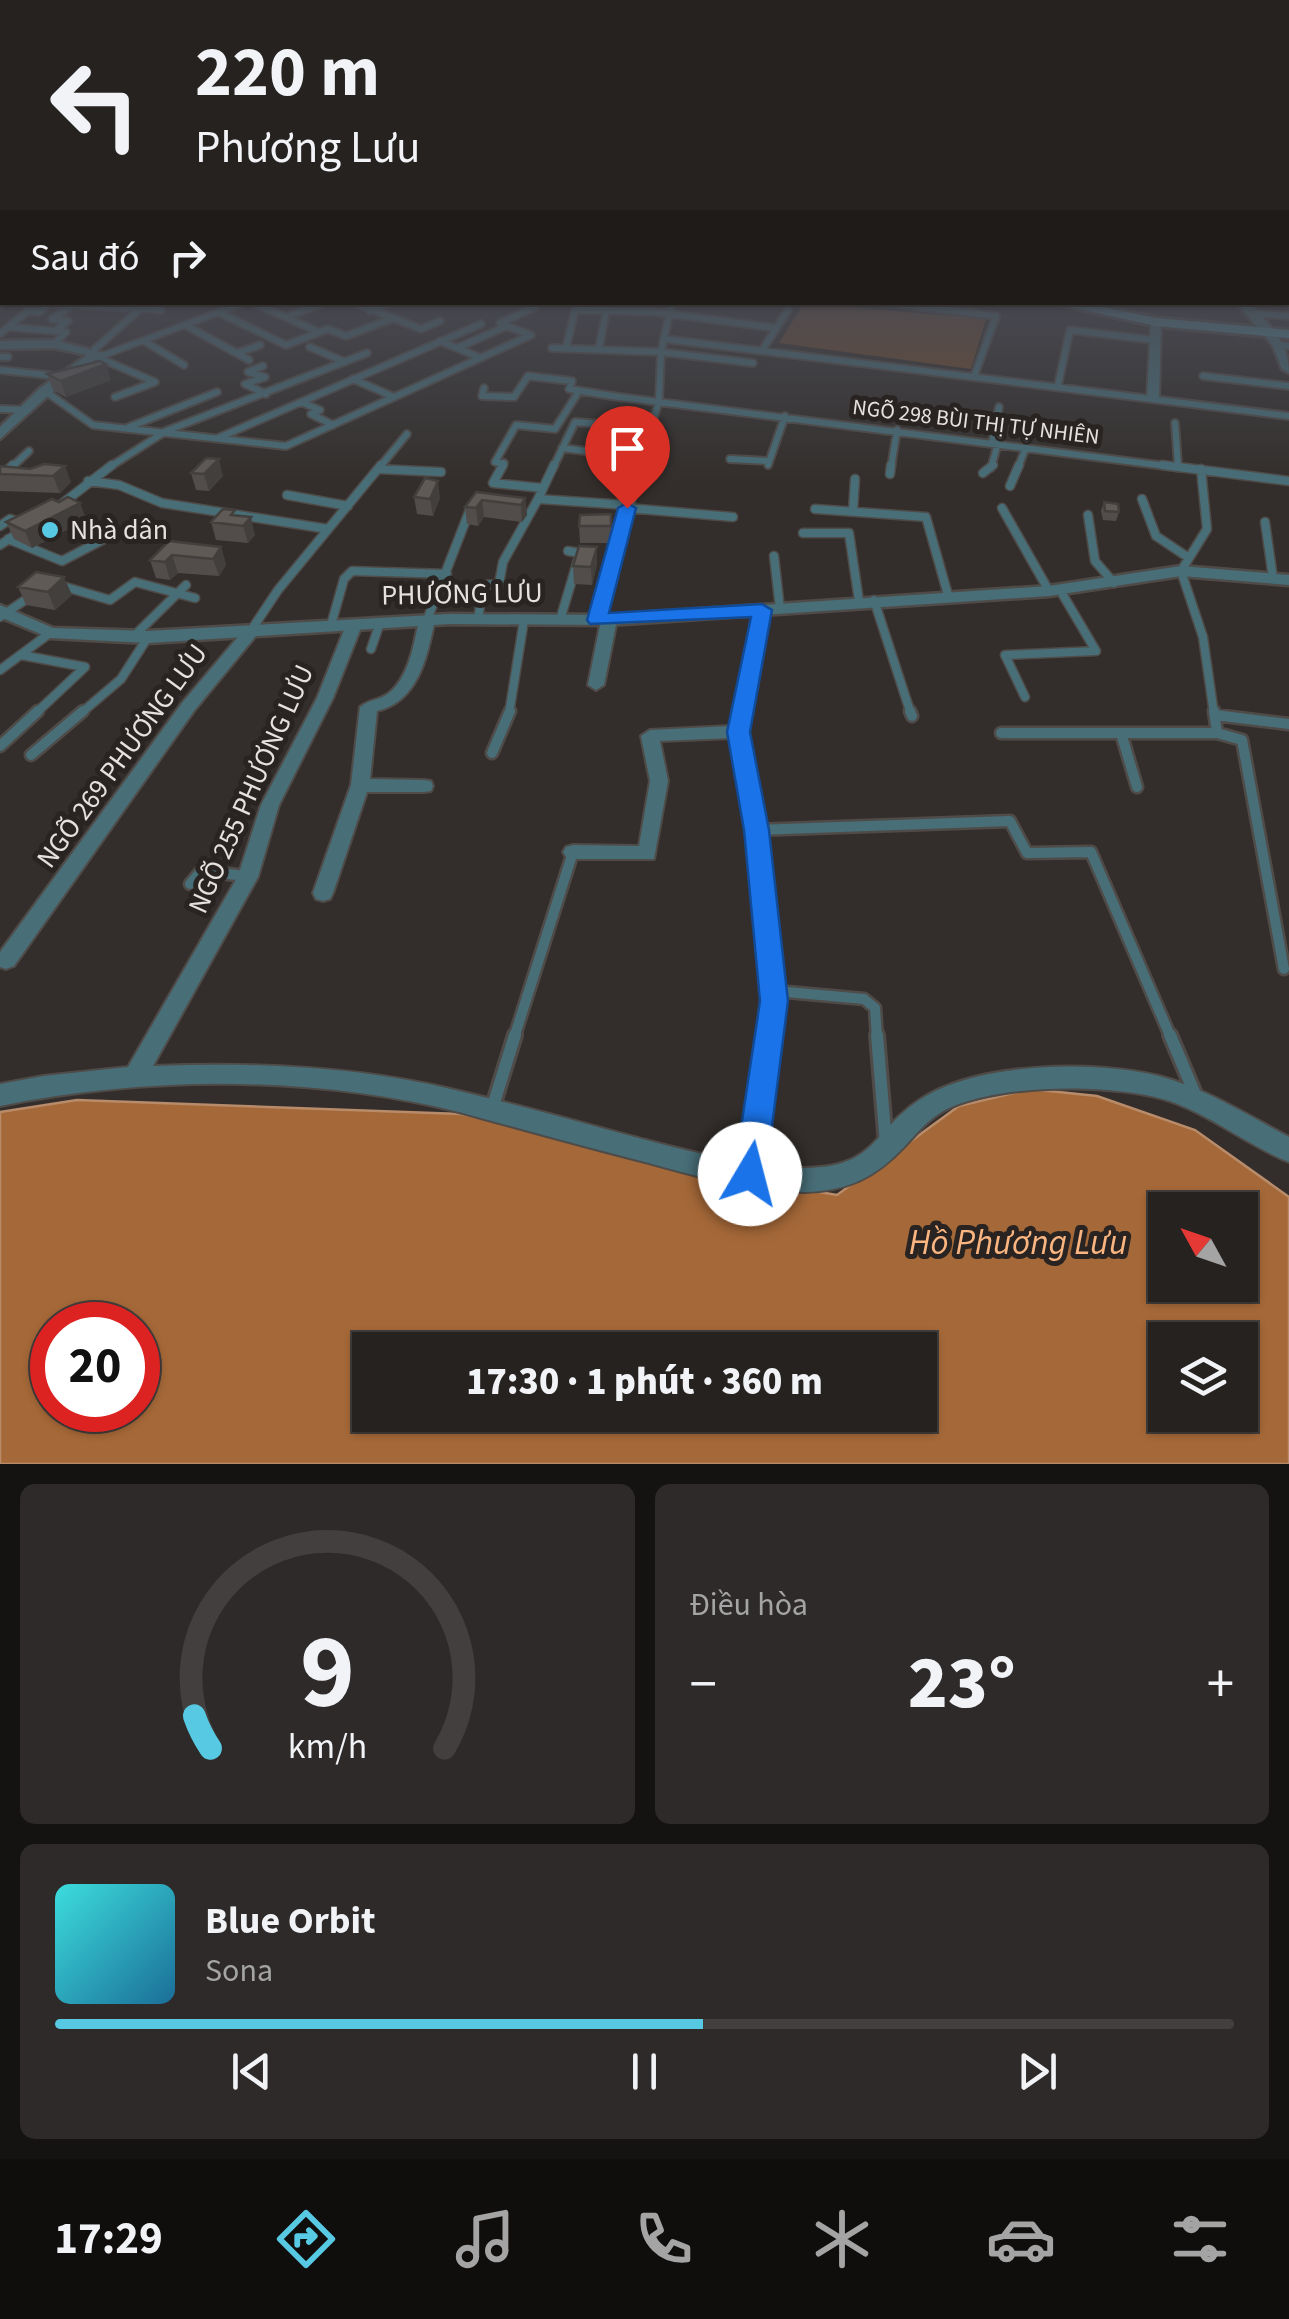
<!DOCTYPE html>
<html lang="vi">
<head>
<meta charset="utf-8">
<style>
  body { margin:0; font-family:"Source Sans 3",sans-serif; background:#2e2a29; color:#f1f3f6; height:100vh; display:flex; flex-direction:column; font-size:38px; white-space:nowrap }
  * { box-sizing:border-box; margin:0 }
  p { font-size:32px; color:#a4a4a5 }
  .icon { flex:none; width:55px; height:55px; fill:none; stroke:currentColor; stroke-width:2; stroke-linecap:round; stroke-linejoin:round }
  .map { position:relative; height:1464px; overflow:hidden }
  .details { display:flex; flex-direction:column; gap:20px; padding:20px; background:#151312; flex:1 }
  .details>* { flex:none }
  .top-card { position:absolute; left:0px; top:0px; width:1290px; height:305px; box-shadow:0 2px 8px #0004,0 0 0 2px #423f3e; background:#262220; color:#f1f3f6; overflow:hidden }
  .needle { width:65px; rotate:310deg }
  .fabs { position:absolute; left:1148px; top:1192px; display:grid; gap:20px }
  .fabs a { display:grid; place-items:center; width:110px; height:110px; border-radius:0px; background:#262220; box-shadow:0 2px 8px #0004,0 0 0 2px #423f3e; font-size:50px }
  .speed { position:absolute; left:30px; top:1302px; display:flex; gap:20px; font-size:50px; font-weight:700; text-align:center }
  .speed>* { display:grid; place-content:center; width:130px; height:130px; border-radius:50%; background:#262220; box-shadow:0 2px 8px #0004,0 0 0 2px #423f3e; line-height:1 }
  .speed .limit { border:15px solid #d22; background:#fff; color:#111 }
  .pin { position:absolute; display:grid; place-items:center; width:85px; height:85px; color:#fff; margin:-102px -42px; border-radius:50% 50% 50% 0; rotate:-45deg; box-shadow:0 0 10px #0007 }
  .pin .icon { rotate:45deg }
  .me { position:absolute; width:110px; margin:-55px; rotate:8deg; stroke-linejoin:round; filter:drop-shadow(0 0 8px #0008) }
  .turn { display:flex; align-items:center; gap:35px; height:210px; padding:0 30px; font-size:45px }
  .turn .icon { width:130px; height:130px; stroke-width:2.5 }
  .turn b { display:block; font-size:70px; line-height:85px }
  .then { display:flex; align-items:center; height:95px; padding:0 30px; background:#0003; gap:20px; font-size:38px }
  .big { font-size:75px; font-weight:800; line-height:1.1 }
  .details .widget { flex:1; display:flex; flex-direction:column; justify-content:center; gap:15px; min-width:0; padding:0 35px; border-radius:15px; background:#2e2a29 }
  .details .dial { align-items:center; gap:0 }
  .dial svg { height:260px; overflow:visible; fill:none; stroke:#423f3e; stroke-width:7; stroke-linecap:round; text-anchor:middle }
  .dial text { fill:#f1f3f6; stroke:none }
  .song { display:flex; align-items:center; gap:30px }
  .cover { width:120px; height:120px; border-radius:15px; background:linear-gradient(135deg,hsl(180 70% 55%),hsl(200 70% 35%)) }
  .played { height:10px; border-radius:5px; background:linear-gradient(90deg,#57c9e3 55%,#423f3e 55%) }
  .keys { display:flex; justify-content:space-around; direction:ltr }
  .heat { display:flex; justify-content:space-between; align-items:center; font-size:55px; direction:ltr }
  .details .tiles { flex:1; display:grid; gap:20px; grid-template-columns:1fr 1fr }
  .widget:last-child { grid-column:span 2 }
  .trip { position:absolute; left:352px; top:1332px; width:585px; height:100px; border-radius:0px; background:#262220; box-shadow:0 2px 8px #0004,0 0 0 2px #423f3e; font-weight:800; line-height:100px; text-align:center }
  .tab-bar { display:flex; height:160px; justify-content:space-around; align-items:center; background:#0f0e0d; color:#a4a4a5 }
  .tab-bar .icon { width:70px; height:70px }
  .tab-bar .current { color:#57c9e3 }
  .tab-bar b { font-size:45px; color:#f1f3f6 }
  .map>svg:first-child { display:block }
  .green { fill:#71492a }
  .water { fill:#a56838; stroke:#b88c6a; stroke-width:2.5; fill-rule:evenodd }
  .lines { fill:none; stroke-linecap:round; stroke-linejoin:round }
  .service-far3-casing { stroke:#4f4b48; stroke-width:10 }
  .service-far2-casing { stroke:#4f4b48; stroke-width:11 }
  .service-far1-casing { stroke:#4f4b48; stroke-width:15 }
  .service-casing { stroke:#4f4b48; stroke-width:18 }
  .minor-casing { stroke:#4f4b48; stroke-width:4 }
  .tertiary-casing { stroke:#4f4b48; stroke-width:5 }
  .secondary-casing { stroke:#4f4b48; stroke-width:6 }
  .service-far3 { stroke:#486e78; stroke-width:6 }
  .service-far2 { stroke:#486e78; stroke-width:8 }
  .service-far1 { stroke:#486e78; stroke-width:10 }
  .service { stroke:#486e78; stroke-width:12 }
  .minor { fill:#486e78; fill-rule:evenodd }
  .tertiary { fill:#486e78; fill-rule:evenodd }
  .secondary { fill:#5391a1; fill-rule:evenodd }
  .wall { fill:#524d4a }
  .shaded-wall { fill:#423f3c }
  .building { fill:#5f5a56; stroke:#423f3c; stroke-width:2.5 }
  .route { fill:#1a73e8; stroke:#114b97; stroke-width:2.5 }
  .poi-dot { fill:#57c9e3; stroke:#292421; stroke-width:4 }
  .labels { text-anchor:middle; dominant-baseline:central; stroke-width:10; stroke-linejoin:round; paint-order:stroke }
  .far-street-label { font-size:22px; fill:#e4e1df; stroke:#292421 }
  .poi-label { font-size:28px; fill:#e4e1df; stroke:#292421; text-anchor:start }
  .street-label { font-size:28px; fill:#e4e1df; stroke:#292421 }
  .near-water-label { font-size:35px; font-style:italic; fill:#fab581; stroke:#292421 }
</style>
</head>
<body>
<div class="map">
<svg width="1289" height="1464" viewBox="0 0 1289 1464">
  <rect width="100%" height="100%" fill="#332e2b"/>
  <path class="green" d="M804,303L986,319L971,369L779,343Z"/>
  <path class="water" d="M1030,1089L1097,1096L1195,1130L1289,1197V1464H0V1112L77,1100L461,1114L754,1181L837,1195L959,1106ZM1165,1210H1240V1285H1165ZM52,1325H138V1410H52ZM1165,1340H1240V1415H1165ZM370,1350H920V1415H370Z"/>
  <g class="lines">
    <g class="service-far3-casing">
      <path id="service-far3" d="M251,302L319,332
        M353,302L421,329L440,321
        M881,302L996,316L975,374
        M578,310L655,312L776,328
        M370,311L390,302
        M1251,313L1289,316
        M222,314L286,345L328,329L346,336L391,319
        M287,317L326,302
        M500,323L535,307
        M501,324L531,335
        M187,326L249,360
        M8,327L55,331
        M0,334L28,311L39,312L48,304L141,308
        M665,339L1289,416
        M144,341L184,365
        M440,341L481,358
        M54,344L66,332L55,331L68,321L52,319L71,306
        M1279,345L1289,346
        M310,347L345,362
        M457,348L507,326
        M552,348L661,352L753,363
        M566,348L577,302
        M599,348L608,302
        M95,349L141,308L161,310
        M763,349L788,310
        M237,353L260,345
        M0,357H8
        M97,357L155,382L115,397
        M263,366L248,372L265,377L245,384L266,394
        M0,370L57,376
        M1203,376L1289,386
        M353,379L394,397
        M1058,385L1070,330L1154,340
        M484,388L482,396L514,397L528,376L572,381L569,389L619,397L1182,468
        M45,391L93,425L286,446L531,335
        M301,402L320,410L311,414L333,425
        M0,409L28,410
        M1175,423L1178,465
        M129,427L217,392
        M218,438L481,324
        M992,443L999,407
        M562,448L632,457
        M730,459L769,461
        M768,465L785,416
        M11,468L29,451
        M108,468L166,431L367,353
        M379,468L407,434
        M501,468L504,463L495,462L516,425L555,429L579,391
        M553,468L575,422L651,428
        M640,468L659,400L661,352L672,302
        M891,468L897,430
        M991,468L998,443
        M1018,468L1026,447"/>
    </g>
    <g class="service-far2-casing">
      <path id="service-far2" d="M503,465L493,483L542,488
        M554,465L538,499L627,505
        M1162,465L1289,481
        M378,469L441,472
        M1201,469L1207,529L1181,571L1203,637L1214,714
        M983,473L993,465
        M890,474L891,465
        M0,477L13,465
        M88,481L119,485L162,503L328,529
        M1010,486L1019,465
        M287,495L348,506
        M1142,499L1156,536L1189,558
        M63,503L112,465
        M627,508L733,517
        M1002,508L1049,591
        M815,509L926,517L948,595
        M853,511L855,479
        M1088,515L1095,561L1114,583
        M1265,522L1273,578
        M0,526L10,519L20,522
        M803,533H849L859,601
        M8,539L62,561L108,537
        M0,545L21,531
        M774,556L780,609
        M62,586L110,600L135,582L195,598
        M874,600L911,714
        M0,617L31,596
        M427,620L471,507
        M478,620L483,585L499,584L503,562L538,499
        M560,620L580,553L568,551
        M597,620L641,465
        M331,625L344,579L352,571L447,574
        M250,632L278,590L381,465
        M133,637L186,585
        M371,649L380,623
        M21,655L85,667L35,714
        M0,670L50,633
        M1025,697L1005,655L1096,651L1060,590
        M80,714L121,679L148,637
        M509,714L524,620"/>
    </g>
    <g class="service-far1-casing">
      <path id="service-far1" d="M910,711L912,716
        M1214,711L1217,733L1242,740L1284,969
        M1215,715L1289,724
        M1001,733H1217
        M1121,733L1137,787
        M0,746L38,711
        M492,753L510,711
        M31,755L83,711
        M757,830L1010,821L1027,853L1091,852L1171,1038
        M190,884L201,871L246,876
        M776,991L864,999L875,1008L877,1038
        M514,1038L573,852"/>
    </g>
    <g class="service-casing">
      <path id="service" d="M877,1035L886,1144
        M1170,1035L1195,1094
        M492,1109L515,1035
        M750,1173L764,1072"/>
    </g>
    <g class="minor-casing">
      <path id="minor" d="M238,302H254L101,359L91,357Z
        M1156,319L1161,322L1159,398L1153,402L1147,398L1151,322Z
        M762,605L770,610L748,732L767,830L784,991L776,1072L772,1079L764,1082L756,1079L752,1072L762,991L747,830L731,738L660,741L668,781L654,859H573L566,857L563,852L566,847L573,845L639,846L650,781L641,736L650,730L731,726L754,610Z
        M427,615L435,620C427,656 419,701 377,711L370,779L424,780L431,781L433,786L431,791L424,792H367L333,893L330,899L323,901L316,899L313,893L351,785L360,707C368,700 380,700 389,693C409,677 414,644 419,620Z
        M609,615L617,620L604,685L596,690L588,685L601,620Z
        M354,620L362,625L333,698L279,805L258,877L153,1066C254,1062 356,1066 455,1090C519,1105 582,1123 646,1140C696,1153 749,1167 802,1168C878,1168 870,1132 921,1099C978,1062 1095,1060 1159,1076C1205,1088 1247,1115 1289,1137V1162C1249,1146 1215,1118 1175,1103C1121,1082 985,1082 937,1115C925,1123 915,1135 905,1146C876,1177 848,1191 805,1192C753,1192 699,1177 649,1163C585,1147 522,1129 459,1112C311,1075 149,1076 0,1106V1084L43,1076L128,1067L238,876L261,805L317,698L346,625Z
        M249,629L255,631L257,634L255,637L194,711L14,966L6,969L0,967V952L182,703L243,631Z"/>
    </g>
    <g class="tertiary-casing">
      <path id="tertiary" d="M1236,302H1249C1269,325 1289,341 1289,373L1282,369L1273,346Z
        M54,340L104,353L50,394L0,439V427L40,388L87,355L54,348L0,349V341Z
        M1181,566L1289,575V585L1181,576L1049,596L609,625L450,624L148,643L50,638L0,617V605L53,628L148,631L450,614L609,615L1049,586Z"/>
    </g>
    <g class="secondary-casing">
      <path id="secondary" d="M1048,302H1077L1156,318L1289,330V338L1156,326Z"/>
    </g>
    <use href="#service-far3" class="service-far3"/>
    <use href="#service-far2" class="service-far2"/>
    <use href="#service-far1" class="service-far1"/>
    <use href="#service" class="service"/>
    <use href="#minor" class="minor"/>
    <use href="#tertiary" class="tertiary"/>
    <use href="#secondary" class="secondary"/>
  </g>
  <path class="wall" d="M47,374L111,380L66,397L53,390Z
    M0,466L30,469L71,482L60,493L0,491Z
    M191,473L223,476L209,491L196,490Z
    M476,492L525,498L527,515L522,522L484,517L478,526L467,524L465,507Z
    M414,497L440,498L433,516L417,514Z
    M59,502L80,503L86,520L32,548L14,539L6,522Z
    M1104,502L1119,512L1116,521L1103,520L1101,511Z
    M611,514V543H580L579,526Z
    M236,516L255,535L248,543L216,540L211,522Z
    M169,541L221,547L226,565L219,576L178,573L170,580L156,578L150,560Z
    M597,547V564L592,585L574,584L573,566Z
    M18,587L72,595L55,610L26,605Z"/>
  <path class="shaded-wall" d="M106,364L111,380L66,397L61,381Z
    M219,459L223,476L209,491L204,474Z
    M65,466L71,482L60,493L53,476Z
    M438,481L440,498L433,516L430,499Z
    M525,498L527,515L522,522L521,505Z
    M482,500L484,517L478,526L476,508Z
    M80,503L86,520L32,548L25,531Z
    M251,517L255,535L248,543L243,526Z
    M221,547L226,565L219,576L213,559Z
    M597,547V564L592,585L591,567Z
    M172,555L178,573L170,580L165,562Z
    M64,577L72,595L55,610L48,592Z"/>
  <path class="building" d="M100,361L106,364L61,381L47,374Z
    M206,458L219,459L204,474L191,473Z
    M44,464L65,466L53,476L0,474V466L30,469Z
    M425,478L438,481L430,499L414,497Z
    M476,492L525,498L521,505L482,500L476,508L465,507Z
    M68,497L80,503L25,531L6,522L52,499L59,502Z
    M1104,502L1118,504L1119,512L1105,511Z
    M223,509L235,510L231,515L251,517L243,526L211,522Z
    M611,514V526H579L580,515Z
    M169,541L221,547L213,559L172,555L165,562L150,560Z
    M579,546L597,547L591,567L573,566Z
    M36,572L64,577L48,592L18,587Z"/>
  <linearGradient id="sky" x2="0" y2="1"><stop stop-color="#1c1918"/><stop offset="0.58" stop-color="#4a4c55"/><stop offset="1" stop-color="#4a4c55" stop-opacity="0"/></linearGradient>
  <rect width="1289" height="485" fill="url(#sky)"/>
  <path class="route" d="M627,503L636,508L609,613L762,604L772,610L750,732L769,830L788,1001L766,1174L761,1185L750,1189L739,1185L734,1174L760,1001L744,830L727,732L751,617L590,624L587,620L618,508Z"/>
  <circle class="poi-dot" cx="50" cy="530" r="10"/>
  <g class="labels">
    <g class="far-street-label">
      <text transform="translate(976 422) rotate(7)">NGÕ 298 BÙI THỊ TỰ NHIÊN</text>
    </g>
    <g class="poi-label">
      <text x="70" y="530">Nhà dân</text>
    </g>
    <g class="street-label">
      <text transform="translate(462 594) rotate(-1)">PHƯƠNG LƯU</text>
      <text transform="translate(122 756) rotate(-54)">NGÕ 269 PHƯƠNG LƯU</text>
      <text transform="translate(251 789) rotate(-66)">NGÕ 255 PHƯƠNG LƯU</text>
    </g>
    <g class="near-water-label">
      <text x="1018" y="1243">Hồ Phương Lưu</text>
    </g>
  </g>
</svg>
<div class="fabs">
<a><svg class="needle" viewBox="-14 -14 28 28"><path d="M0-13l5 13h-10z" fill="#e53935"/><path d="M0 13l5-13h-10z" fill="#a4a4a5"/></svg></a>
<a><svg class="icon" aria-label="layers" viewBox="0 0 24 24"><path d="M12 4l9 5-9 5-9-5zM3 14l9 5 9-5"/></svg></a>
</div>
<div class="speed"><div class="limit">20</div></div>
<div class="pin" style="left:627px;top:508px;background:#d93025"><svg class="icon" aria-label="arrive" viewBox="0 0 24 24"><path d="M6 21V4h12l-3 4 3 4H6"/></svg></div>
<svg class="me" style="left:750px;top:1174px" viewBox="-20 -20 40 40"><circle r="19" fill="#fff"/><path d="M0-13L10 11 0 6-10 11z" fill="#1a73e8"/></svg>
<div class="trip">17:30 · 1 phút · 360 m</div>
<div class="top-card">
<div class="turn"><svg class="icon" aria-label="left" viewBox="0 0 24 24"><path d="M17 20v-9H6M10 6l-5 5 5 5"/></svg><div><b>220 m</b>Phương Lưu</div></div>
<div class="then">Sau đó<svg class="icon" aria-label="right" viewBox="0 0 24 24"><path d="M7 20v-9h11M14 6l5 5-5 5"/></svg></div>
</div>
</div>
<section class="details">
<div class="tiles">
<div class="widget dial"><svg viewBox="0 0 100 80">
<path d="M14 69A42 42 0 1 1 86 69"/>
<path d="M14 69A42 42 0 0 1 9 59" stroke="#57c9e3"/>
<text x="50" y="56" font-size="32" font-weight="700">9</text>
<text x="50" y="72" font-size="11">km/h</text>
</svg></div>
<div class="widget"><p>Điều hòa</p>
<div class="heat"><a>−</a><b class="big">23°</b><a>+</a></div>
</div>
<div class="widget">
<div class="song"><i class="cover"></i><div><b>Blue Orbit</b><p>Sona</p></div></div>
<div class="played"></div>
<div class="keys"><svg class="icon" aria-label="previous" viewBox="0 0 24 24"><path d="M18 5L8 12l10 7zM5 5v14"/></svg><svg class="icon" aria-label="pause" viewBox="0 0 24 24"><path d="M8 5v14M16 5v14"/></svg><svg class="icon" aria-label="next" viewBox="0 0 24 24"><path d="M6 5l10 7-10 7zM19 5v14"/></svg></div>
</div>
</div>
</section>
<nav class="tab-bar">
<b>17:29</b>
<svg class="icon current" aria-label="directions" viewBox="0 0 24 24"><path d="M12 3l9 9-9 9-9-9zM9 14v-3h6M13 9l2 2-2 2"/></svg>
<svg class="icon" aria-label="music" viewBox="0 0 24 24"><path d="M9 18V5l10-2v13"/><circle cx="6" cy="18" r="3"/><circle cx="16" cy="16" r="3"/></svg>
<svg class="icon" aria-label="phone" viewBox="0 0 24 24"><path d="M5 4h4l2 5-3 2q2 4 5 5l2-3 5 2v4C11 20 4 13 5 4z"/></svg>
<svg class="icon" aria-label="climate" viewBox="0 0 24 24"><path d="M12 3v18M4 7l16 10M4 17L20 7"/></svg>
<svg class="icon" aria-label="car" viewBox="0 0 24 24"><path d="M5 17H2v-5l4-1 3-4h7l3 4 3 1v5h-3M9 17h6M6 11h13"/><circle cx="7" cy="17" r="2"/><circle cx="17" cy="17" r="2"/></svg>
<svg class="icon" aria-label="filters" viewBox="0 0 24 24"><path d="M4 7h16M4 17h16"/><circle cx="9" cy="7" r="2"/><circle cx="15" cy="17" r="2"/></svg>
</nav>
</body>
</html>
